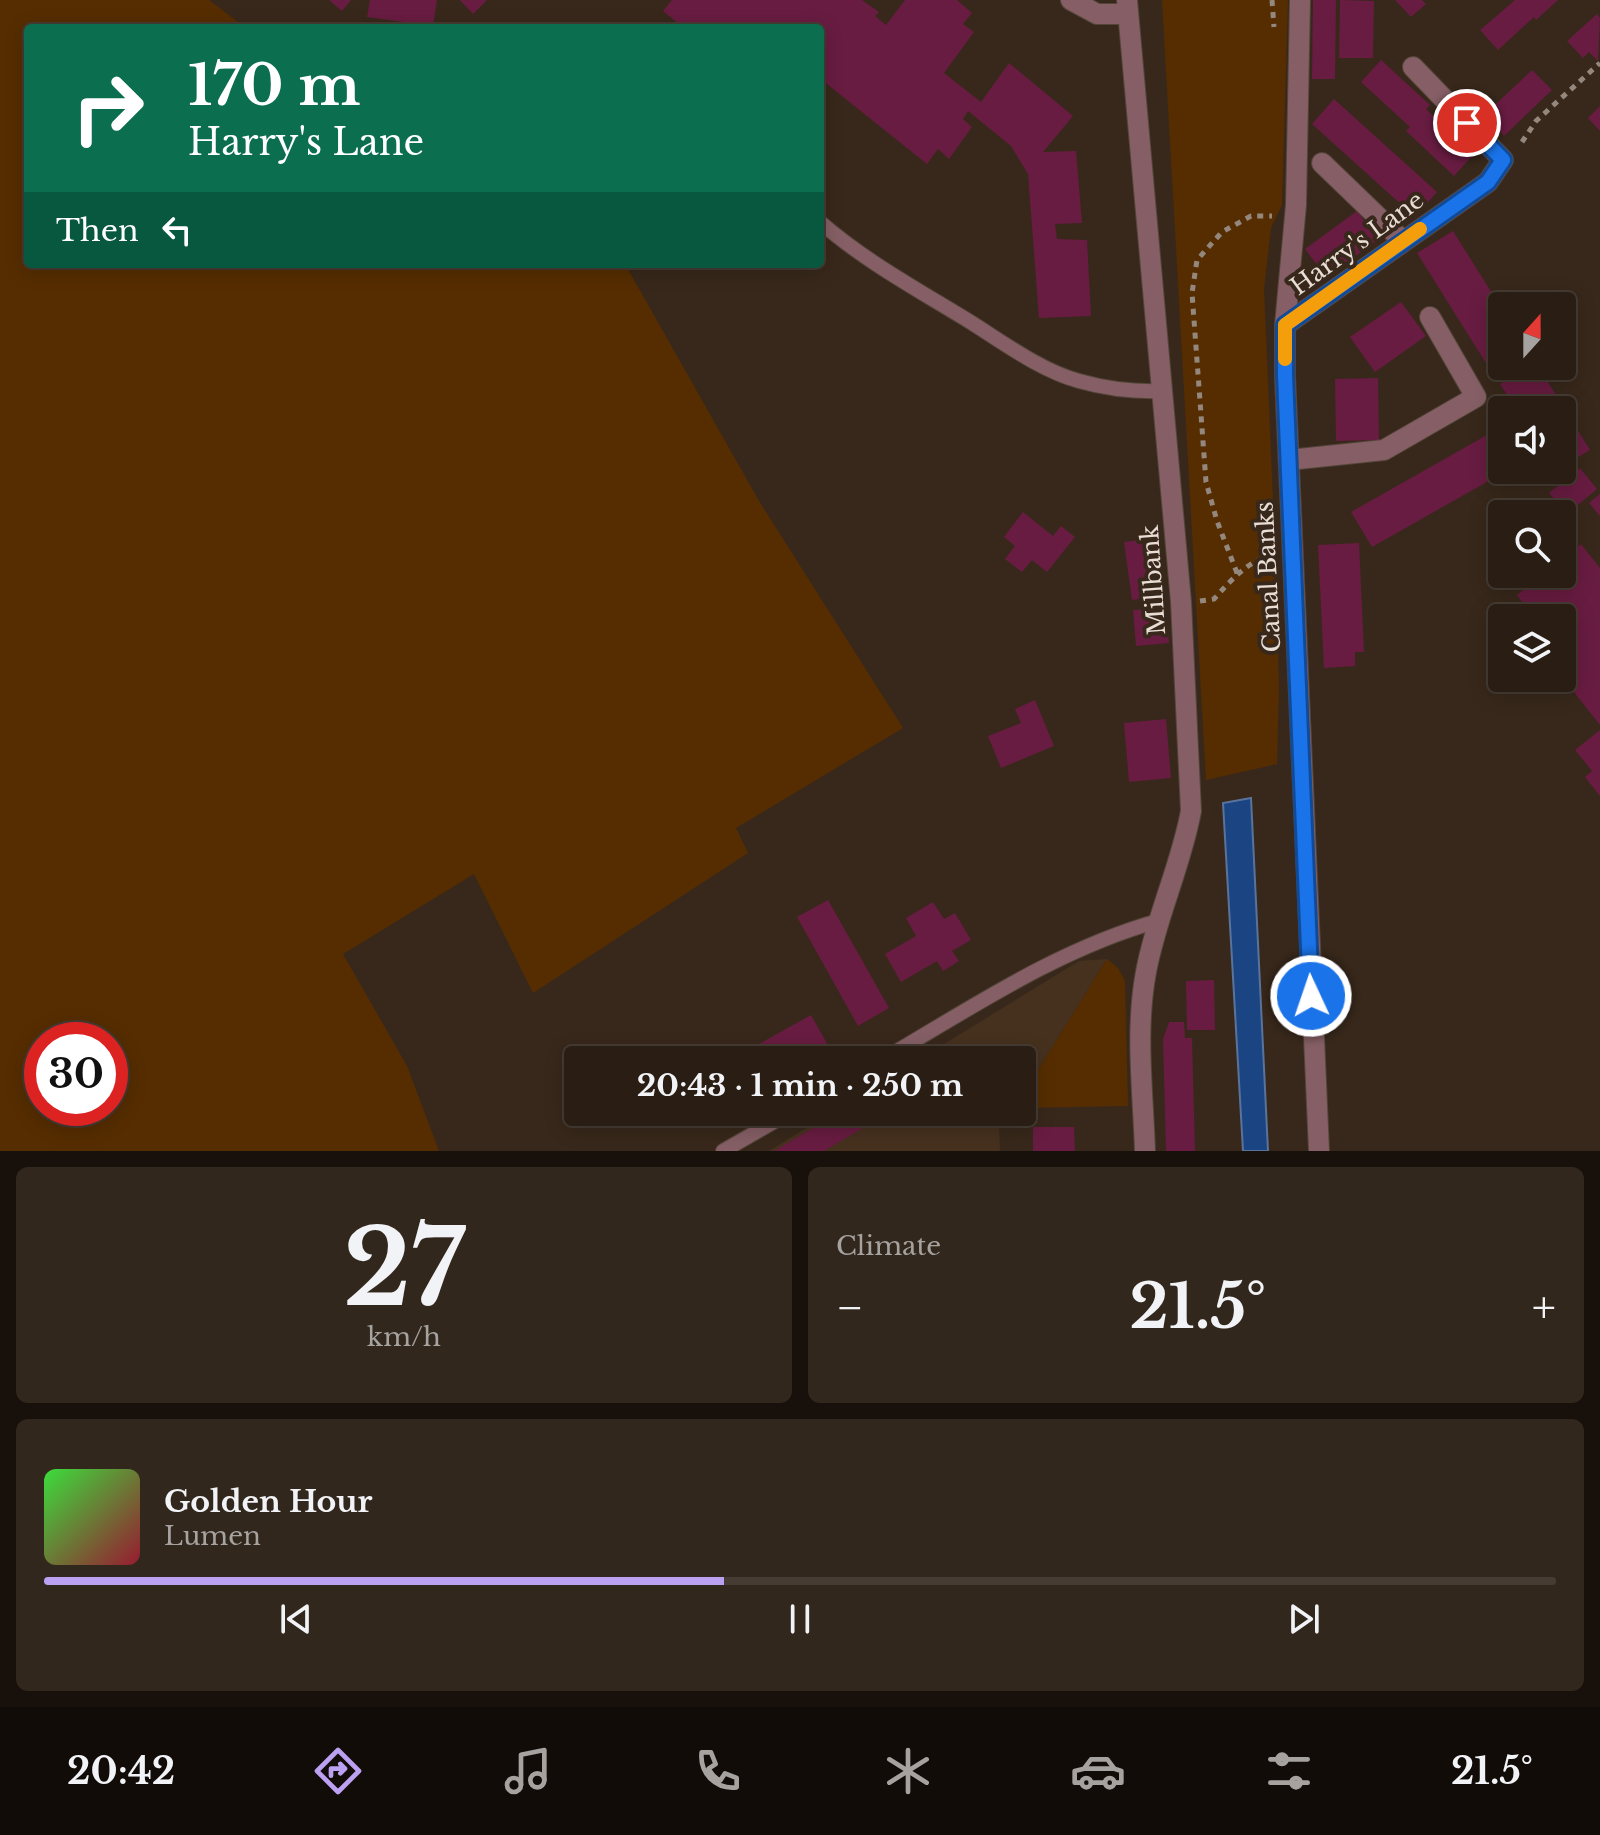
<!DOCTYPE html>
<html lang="en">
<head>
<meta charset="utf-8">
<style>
  body { margin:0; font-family:"Libre Baskerville",serif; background:#32271d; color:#f1f3f6; height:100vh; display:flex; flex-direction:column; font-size:30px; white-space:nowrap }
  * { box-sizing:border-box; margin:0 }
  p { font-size:26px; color:#a5a2a0 }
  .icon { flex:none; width:44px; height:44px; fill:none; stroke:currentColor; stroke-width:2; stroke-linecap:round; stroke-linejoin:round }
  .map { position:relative; height:1151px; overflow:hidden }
  .panel { display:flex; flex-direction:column; gap:16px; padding:16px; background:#17100b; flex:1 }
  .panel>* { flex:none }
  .guide { position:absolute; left:24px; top:24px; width:800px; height:244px; border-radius:8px; box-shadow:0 4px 20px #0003,0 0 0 2px #463c34; background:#0b6e4f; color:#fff; overflow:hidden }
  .needle { width:52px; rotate:21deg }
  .tools { position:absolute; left:1488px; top:292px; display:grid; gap:16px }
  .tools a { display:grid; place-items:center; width:88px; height:88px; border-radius:8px; background:#2a1e14; box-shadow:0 4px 20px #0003,0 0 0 2px #463c34; font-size:40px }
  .speed { position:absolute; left:24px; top:1022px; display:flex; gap:16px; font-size:40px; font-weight:700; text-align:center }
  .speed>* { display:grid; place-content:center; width:104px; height:104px; border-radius:50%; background:#2a1e14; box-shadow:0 4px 20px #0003,0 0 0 2px #463c34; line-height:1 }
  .speed .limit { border:12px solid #d22; background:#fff; color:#111 }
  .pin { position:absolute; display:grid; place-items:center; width:68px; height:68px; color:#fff; margin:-34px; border:4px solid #fff; border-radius:50%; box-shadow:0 2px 8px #0007 }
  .me { position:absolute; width:88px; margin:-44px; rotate:357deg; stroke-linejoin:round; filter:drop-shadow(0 0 6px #0008) }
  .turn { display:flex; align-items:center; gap:28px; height:168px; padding:0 32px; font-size:36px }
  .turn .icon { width:104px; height:104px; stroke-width:2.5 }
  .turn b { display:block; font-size:56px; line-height:68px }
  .then { display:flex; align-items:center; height:76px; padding:0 32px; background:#0003; gap:16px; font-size:30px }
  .big { font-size:60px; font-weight:700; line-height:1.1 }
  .panel .widget { flex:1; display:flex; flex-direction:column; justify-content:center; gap:12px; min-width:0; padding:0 28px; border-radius:12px; background:#32271d }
  .panel .dial { align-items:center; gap:0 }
  .dial b { font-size:104px; line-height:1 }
  .song { display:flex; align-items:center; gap:24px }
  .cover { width:96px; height:96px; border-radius:12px; background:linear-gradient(135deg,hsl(120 70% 55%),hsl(350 70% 35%)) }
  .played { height:8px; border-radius:4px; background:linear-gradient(90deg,#bca0f2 45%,#463c34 45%) }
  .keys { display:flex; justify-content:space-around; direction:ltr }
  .heat { display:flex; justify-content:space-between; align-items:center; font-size:44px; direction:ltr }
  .panel .tiles { flex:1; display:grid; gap:16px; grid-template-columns:1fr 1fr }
  .widget:last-child { grid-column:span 2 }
  .trip { position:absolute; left:564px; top:1046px; width:472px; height:80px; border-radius:8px; background:#2a1e14; box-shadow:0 4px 20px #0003,0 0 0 2px #463c34; font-weight:700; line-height:80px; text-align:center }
  .dock { display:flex; height:128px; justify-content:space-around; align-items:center; background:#110c08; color:#a5a2a0 }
  .dock .icon { width:56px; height:56px }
  .dock .on { color:#bca0f2 }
  .dock b { font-size:36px; color:#f1f3f6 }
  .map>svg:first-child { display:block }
  .built { fill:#46311e }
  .green { fill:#562d00; fill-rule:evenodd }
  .water { fill:#1b4582; stroke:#59739b; stroke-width:2 }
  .building { fill:#681c41 }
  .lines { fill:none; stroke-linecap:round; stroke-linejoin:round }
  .service-casing { stroke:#544539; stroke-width:16 }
  .minor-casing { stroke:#544539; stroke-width:22 }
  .path { stroke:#94877d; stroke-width:5; stroke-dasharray:6 6; stroke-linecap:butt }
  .service { stroke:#855f65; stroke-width:14 }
  .minor { stroke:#855f65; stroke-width:20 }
  .route-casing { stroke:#114b97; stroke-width:20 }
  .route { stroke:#1a73e8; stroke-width:14 }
  .slow { stroke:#f59e0b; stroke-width:14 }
  .labels { text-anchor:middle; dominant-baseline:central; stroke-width:8; stroke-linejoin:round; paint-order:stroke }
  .street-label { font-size:24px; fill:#e9ded6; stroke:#38281b }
</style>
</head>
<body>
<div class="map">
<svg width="1600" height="1151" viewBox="0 0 1600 1151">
  <rect width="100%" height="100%" fill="#38281b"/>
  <path class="built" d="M1107,959L1022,1096V1060H918L1079,961Z
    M832,1112H1009L999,1124L1000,1151H769Z"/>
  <path class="green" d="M0,0H209L246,28H28V264H625L759,501L903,728L736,828L748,853L533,993L474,874L343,954L407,1066L439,1151H0ZM42,1040H110V1108H42Z
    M1162,0H1288L1282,205L1271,228L1264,289L1276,571L1279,689L1277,764L1206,780Z
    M1107,959L1118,968L1125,981L1128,1106L1022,1108V1096Z"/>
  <path class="water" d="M1251,798L1268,1151H1243L1223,803Z"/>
  <path class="building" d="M329,0H351L342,11Z
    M370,0H437L433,26L367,17Z
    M460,0H487L473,14Z
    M672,0H862L879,12L875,16L886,25L905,0H957L972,13L963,24L974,32L944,73L981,102L1009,63L1073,116L1043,152L1076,151L1082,223L1055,224L1057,239L1087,240L1091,316L1039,318L1028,174L1011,146L968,111L963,119L972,127L949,159L938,149L927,164L822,80L820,82V28H684L663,11Z
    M1313,0H1336L1335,79H1312Z
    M1340,0L1374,1L1373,58H1339Z
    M1395,0H1422L1426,4L1411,17Z
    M1515,0H1558L1536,20L1534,17L1498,50L1480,30Z
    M1597,14L1600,18L1598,61L1589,52L1583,58L1567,41Z
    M1381,60L1430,105L1426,109L1474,154L1454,176L1406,131L1410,127L1361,82Z
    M1532,70L1552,90L1504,136L1484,115Z
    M1334,99L1437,192L1415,217L1312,124Z
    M1600,106V131L1588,118Z
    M1357,211L1378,240L1326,277L1305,249Z
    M1453,231L1502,309V366H1510L1494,376L1417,253Z
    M1401,302L1426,336L1375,372L1350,337Z
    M1529,366H1538L1590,450L1562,467V410H1517L1500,384Z
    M1378,378L1379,440L1336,441L1335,379Z
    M1494,431L1502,444V470H1508L1372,547L1351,512Z
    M1580,468L1597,489L1567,514L1549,493Z
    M1600,494V516L1589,503Z
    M1023,512L1053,536L1061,526L1075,537L1047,572L1032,560L1022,572L1005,559L1015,546L1004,537Z
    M1157,538L1165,596L1132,600L1124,542Z
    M1359,543L1364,652H1355V666L1324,668L1318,545Z
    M1581,544L1600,568V725L1562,677V618H1531L1533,616L1517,595L1543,574H1562V559Z
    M1166,608L1169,643L1136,646L1133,610Z
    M1533,678H1561L1544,691Z
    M1035,700L1054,746L1001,768L988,736L1021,723L1015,709Z
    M1166,719L1171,778L1129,782L1124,723Z
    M1600,730V796L1585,777L1592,771L1575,750Z
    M828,900L889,1008L858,1026L797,917Z
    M933,902L944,919L955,913L971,940L952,951L959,961L943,971L937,961L901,982L885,954L916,936L906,918Z
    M1214,980L1215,1030H1187L1186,981Z
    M811,1015L829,1047L805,1060H768L759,1044Z
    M1169,1022H1184L1185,1038H1192L1195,1151H1166L1163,1039Z
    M748,1050L753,1060H728Z
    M840,1112H890L824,1151H774Z
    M1033,1127H1074L1075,1151H1033Z"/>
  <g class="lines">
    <g class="service-casing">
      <path id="service" d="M820,222C866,262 920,291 972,323C1005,344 1042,371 1079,381C1107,389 1135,392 1163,391
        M882,1060C971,1008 1058,949 1158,921
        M723,1151L791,1112"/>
    </g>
    <g class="minor-casing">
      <path id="minor" d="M1071,0L1097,14H1126
        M1127,0L1181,602L1191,811C1181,866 1156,917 1146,972C1135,1030 1143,1092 1145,1151
        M1300,0L1296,205L1285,325V376L1319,1151
        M1322,163L1403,241
        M1285,325L1488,182L1503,160L1413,67
        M1289,460L1384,450L1476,397L1430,317"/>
    </g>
    <path class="path" d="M1272,0L1274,27
      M1522,142L1536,121L1600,63
      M1237,573L1217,521L1206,482L1192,293L1197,260L1222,232L1251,216H1272
      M1200,601L1214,599C1232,579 1247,562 1273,554"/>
    <use href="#service" class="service"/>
    <use href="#minor" class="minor"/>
  </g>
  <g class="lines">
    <g class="route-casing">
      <path id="route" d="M1311,996L1285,376V325L1488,182L1503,160L1467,123"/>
    </g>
    <use href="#route" class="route"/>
    <path class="slow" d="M1285,359V325L1420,229"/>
  </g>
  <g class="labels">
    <g class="street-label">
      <text transform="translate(1357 243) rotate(-36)">Harry's Lane</text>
      <text transform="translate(1268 577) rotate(-93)">Canal Banks</text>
      <text transform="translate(1153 580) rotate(-94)">Millbank</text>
    </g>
  </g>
</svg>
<div class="tools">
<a><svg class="needle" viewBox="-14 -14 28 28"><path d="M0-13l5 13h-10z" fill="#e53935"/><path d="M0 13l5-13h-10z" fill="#a5a2a0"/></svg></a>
<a><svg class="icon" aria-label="sound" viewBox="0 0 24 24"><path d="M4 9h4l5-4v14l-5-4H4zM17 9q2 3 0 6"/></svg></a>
<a><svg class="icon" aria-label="search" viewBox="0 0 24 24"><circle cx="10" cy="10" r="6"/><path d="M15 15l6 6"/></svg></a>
<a><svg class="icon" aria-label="layers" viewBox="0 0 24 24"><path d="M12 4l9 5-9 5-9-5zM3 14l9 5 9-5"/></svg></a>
</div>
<div class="speed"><div class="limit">30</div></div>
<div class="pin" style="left:1467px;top:123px;background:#d93025"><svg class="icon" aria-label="arrive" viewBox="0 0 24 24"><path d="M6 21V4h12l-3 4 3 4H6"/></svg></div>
<svg class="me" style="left:1311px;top:996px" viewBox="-20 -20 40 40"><circle r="17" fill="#1a73e8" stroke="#fff" stroke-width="3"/><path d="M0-11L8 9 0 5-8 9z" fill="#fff"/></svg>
<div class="trip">20:43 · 1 min · 250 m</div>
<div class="guide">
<div class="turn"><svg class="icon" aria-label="right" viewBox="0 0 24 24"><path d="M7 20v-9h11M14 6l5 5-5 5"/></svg><div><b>170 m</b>Harry's Lane</div></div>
<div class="then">Then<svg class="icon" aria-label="left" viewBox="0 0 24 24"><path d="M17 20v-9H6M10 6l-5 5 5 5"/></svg></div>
</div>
</div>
<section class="panel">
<div class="tiles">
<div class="widget dial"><b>27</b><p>km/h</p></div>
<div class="widget"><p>Climate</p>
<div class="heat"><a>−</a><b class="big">21.5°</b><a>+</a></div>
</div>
<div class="widget">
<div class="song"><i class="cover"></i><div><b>Golden Hour</b><p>Lumen</p></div></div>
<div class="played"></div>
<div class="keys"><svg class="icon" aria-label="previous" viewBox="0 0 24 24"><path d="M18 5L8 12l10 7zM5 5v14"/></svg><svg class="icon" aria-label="pause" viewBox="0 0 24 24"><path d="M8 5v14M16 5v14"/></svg><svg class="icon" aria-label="next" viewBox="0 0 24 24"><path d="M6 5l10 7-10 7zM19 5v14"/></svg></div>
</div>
</div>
</section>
<nav class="dock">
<b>20:42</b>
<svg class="icon on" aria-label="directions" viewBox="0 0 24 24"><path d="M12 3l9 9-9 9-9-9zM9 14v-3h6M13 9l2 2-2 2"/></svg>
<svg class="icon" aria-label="music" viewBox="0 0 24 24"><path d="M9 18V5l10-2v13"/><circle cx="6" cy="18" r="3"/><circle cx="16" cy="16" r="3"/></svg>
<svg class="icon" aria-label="phone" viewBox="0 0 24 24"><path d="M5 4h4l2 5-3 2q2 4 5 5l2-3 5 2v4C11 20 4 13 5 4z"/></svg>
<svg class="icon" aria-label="climate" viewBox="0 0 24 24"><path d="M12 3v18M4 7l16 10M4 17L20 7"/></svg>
<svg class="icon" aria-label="car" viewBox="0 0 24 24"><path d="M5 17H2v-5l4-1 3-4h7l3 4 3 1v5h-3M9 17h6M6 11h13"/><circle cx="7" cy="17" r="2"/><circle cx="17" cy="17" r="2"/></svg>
<svg class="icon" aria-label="filters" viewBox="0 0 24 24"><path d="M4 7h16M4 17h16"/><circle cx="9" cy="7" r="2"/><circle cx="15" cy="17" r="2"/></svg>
<b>21.5°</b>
</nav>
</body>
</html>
